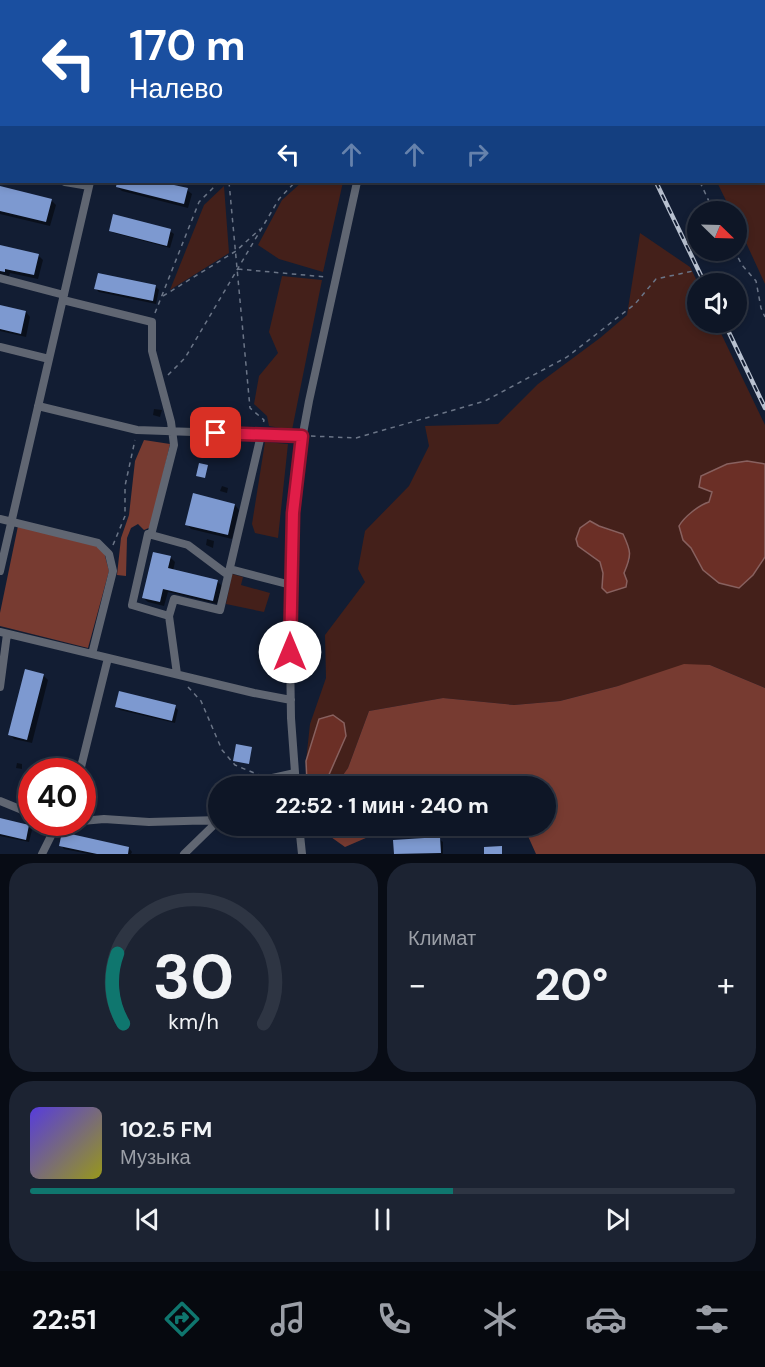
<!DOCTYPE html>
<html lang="ru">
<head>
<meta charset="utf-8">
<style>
  body { margin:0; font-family:"DM Sans",sans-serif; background:#1c2332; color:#f1f3f6; height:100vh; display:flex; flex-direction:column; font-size:22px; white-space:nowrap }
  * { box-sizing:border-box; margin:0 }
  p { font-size:20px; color:#9b9fa7 }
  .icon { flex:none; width:33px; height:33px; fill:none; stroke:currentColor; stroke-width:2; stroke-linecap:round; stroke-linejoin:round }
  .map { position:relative; height:854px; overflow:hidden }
  .panel { display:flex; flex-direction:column; gap:9px; padding:9px; background:#080c15; flex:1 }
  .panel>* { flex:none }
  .banner { position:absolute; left:0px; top:0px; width:765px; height:183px; box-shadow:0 3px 9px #0003,0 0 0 2px #2e3543; background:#1a4fa0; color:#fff; overflow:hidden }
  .needle { width:39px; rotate:113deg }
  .buttons { position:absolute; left:687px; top:201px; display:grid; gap:12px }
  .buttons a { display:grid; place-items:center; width:60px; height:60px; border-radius:50%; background:#0e1626; box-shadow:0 3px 9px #0003,0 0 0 2px #2e3543; font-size:30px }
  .speed { position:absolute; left:18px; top:758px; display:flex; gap:12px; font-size:30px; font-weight:700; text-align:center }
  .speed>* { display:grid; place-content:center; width:78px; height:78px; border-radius:50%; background:#0e1626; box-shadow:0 3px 9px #0003,0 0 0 2px #2e3543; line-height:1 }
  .speed .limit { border:9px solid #d22; background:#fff; color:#111 }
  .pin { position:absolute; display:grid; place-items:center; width:51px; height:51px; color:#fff; margin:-26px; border-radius:12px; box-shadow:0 3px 9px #0006 }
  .me { position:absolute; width:66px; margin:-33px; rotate:0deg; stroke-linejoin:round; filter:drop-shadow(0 0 4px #0008) }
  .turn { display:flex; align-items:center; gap:21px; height:126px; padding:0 30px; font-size:27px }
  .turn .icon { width:78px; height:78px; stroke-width:2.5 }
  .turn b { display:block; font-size:42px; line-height:51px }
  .lanes { display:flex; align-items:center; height:57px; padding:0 30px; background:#0003; justify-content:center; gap:30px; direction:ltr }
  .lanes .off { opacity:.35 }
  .big { font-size:45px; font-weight:700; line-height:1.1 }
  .panel .card { flex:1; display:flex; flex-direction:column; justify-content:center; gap:9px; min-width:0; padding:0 21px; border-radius:24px; background:#1c2332 }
  .panel .dial { align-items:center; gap:0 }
  .dial svg { height:156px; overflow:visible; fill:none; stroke:#2e3543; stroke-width:7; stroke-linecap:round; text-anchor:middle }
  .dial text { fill:#f1f3f6; stroke:none }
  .song { display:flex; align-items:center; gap:18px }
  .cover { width:72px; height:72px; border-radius:9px; background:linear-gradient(135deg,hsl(250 70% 55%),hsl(60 70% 35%)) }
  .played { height:6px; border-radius:3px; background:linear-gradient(90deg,#0f766e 60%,#2e3543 60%) }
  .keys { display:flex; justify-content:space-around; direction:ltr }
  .heat { display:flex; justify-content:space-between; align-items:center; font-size:33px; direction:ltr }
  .panel .tiles { flex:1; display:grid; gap:9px; grid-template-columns:1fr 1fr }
  .card:last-child { grid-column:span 2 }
  .trip { position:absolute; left:208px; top:776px; width:348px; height:60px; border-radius:30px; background:#0e1626; box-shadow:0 3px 9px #0003,0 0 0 2px #2e3543; font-weight:700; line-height:60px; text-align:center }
  .tabs { display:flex; height:96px; justify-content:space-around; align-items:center; background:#06090f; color:#9b9fa7 }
  .tabs .icon { width:42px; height:42px }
  .tabs .selected { color:#0f766e }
  .tabs b { font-size:27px; color:#f1f3f6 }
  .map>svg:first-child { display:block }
  .green { fill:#44201a; fill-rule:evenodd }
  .forest { fill:#773b31 }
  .water { fill:#6b2f26; stroke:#88615f; stroke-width:1.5 }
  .shadow { fill:#0007 }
  .building { fill:#7d99d0 }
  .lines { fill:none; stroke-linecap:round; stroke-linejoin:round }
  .path { stroke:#6b7587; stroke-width:1.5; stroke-dasharray:4.5 4.5; stroke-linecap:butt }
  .minor { stroke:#606672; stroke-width:8 }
  .rail-casing { stroke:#b8c1d0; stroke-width:4.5 }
  .rail { stroke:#121d33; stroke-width:2; stroke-dasharray:7; stroke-linecap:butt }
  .route-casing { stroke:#92132f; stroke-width:15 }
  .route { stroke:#e11d48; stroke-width:10 }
</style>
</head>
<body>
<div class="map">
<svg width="765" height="854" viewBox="0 0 765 854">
  <rect width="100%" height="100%" fill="#121d33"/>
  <path class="green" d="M764,22L765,23V284L737,223L736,212L731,211L717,182H764Z
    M302,182H343L323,272L279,259L258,245L282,200Z
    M224,186L229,253L170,290L204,205Z
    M640,233L690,267L698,283V322L716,323L765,425V464L747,461L712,492L709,503L701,505L683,520V540L691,547L703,570L753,575L765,557V688L710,665L618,686L560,701L514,705L443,698L369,711L348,768L335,786H324L338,753L319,720L306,761L310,724L326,678L325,635L365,582L358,569L365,531L409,486L429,446L425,426L498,424L538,384L600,338L627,315ZM590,521L599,526L610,529L630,559L624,573L627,580L603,573L600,562L578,546Z
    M282,276L322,280L292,430L269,426L267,416L254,404L259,376L278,353L269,332Z
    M265,442L288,444L278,538L255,533L252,524Z
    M232,574L243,577L241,585L270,593L264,612L226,604Z"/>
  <path class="forest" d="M144,440L170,444L151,527L144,530L138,524L131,528L127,538L126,576L117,575L121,538L129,515L135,461Z
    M18,526L95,545L104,552L109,571L88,648L0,626V613Z
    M684,664L710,665L765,688V854H536L523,825H546V786H335L348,768L369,711L443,698L514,705L560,701L618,686Z
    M314,825H396L345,847Z"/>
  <path class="water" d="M747,461L765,464V557L753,575L739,588L719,583L703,570L691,548L683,540L679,526C684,517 699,505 709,502L712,492L699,487L701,476L727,464Z
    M590,521L599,526L623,534C631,551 632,555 624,573L627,581L626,587L607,593L602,588L603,573L600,562L578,546L576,539L580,528Z
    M333,715L344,723L346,736L324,786H314L307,783L306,761L319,719Z"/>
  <path class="shadow" d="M227,0H246V2H227Z
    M335,0H360V2H335Z
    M119,182H157L187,190L192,194L188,208L122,191L117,187Z
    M0,188L51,200L56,205L50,226L0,214Z
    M110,230L170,231L174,234L170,248L114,233Z
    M0,246L38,255L43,260L38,279L10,273L9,276L0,274Z
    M155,286L159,290L156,304L99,292L96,289Z
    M0,306L26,312L30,317L26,337L0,331Z
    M154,409L162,410L160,417L153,415Z
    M222,486L228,488L227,493L220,491Z
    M235,505L239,510L232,539L191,529L187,524Z
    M207,539L214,541L213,548L206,545Z
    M170,557L175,562L173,571L217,581L222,586L217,604L168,592L164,606L148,602L143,598Z
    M43,675L48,680L32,743L14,739L10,734Z
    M117,707H175L178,710L175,723L120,710Z
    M17,763L22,764V769L16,768Z
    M0,820L28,826L32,830L29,842L0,836Z
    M439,839L443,842V854H396L395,841Z
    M61,845L129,848L132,852L131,854H89L64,849Z"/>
  <path class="building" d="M117,182H160L188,188L184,204L116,187Z
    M0,186L52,199L46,222L0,211Z
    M113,214L171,229L167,246L109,231Z
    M0,245L39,254L34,275L5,269V272L0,271Z
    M98,273L156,285L153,301L94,289Z
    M0,305L26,311L21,334L0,329Z
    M199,463L208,465L205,478L196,476Z
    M193,493L235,504L228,535L185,525Z
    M153,552L171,556L168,568L218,580L213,601L163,589L160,602L142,598Z
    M25,669L44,674L27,740L8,735Z
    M119,691L176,705L172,721L115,707Z
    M236,744L252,747L249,764L233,761Z
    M234,776L243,777V786H233Z
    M0,818L29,825L26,840L0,834Z
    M62,832L129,847L128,854H97L59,846Z
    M440,837L441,853L394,854L393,840Z
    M502,846V854H484V847Z"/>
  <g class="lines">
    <path class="path" d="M165,0L166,2
      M606,0L607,2
      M229,182L250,408L264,420L263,424
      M700,182L714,212
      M734,250L742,265L756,281L761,308L765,317
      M238,269L326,277
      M163,296L236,251L260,229
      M155,313L199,202L219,182
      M168,375L185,358L279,199L295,182
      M311,436L356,438L485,401L567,357L635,304L656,279L698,270
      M113,545L125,516V486L135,440
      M188,687L201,701L222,750L235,765L259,775"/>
    <path class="minor" d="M269,2V0
      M319,2V0
      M396,2V0
      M0,170H2
      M65,182L89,186
      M0,278L64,295
      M63,300L152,322V351L171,422L174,445L151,535
      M0,347L49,359
      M38,406L137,430L302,436
      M0,519L98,543L109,554L113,571L92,654
      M230,569L291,585
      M0,571L90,182
      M169,616L174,599L220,610L261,435
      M0,632L254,693L291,700
      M177,674L169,616L132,605L148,534L188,545L228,575
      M0,687L7,634
      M80,771L108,658
      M259,786L268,779L295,773
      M296,786L291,718L290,652L293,513L296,485L299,455L309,401L357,182
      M0,801L32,814
      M82,821L104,819L149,822L219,820
      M53,822L57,824L74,822
      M299,825L302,854
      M42,854L58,822
      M184,854L219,820"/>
    <g class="rail-casing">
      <path id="rail" d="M570,0V2
        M656,182L705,284
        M724,322L765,408"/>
    </g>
    <use href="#rail" class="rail"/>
  </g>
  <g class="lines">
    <g class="route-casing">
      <path id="route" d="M216,433L302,436L293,513L290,652"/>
    </g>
    <use href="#route" class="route"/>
  </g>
</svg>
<div class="buttons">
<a><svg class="needle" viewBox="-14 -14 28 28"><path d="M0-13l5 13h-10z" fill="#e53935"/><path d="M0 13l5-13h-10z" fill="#9b9fa7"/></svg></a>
<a><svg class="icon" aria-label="sound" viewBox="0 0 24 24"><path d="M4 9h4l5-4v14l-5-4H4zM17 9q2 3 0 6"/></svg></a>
</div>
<div class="speed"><div class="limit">40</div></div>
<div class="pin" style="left:216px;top:433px;background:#d93025"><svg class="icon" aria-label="arrive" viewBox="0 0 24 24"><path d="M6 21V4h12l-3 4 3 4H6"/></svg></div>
<svg class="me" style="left:290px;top:652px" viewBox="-20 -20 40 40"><circle r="19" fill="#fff"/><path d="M0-13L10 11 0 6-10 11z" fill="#e11d48"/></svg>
<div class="trip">22:52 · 1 мин · 240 m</div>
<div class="banner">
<div class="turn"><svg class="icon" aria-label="left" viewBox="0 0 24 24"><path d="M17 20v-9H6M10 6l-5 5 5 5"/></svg><div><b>170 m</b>Налево</div></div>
<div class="lanes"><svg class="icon" aria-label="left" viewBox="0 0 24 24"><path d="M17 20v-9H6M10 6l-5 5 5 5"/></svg><svg class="icon off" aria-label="ahead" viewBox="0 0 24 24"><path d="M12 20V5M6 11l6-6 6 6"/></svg><svg class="icon off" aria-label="ahead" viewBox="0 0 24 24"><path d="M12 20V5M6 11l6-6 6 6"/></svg><svg class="icon off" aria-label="right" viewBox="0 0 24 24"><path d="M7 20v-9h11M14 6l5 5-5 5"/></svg></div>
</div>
</div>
<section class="panel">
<div class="tiles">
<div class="card dial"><svg viewBox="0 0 100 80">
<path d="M14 69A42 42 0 1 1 86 69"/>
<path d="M14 69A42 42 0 0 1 11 33" stroke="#0f766e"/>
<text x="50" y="56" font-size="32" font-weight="700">30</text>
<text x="50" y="72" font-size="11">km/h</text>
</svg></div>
<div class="card"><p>Климат</p>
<div class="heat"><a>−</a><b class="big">20°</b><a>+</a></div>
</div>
<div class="card">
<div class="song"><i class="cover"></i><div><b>102.5 FM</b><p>Музыка</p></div></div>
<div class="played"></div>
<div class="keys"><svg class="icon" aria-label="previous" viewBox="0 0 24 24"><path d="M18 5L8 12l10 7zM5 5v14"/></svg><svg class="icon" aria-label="pause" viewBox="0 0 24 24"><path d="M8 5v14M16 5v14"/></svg><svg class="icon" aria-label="next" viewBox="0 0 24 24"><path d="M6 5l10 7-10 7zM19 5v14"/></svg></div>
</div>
</div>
</section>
<nav class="tabs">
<b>22:51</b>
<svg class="icon selected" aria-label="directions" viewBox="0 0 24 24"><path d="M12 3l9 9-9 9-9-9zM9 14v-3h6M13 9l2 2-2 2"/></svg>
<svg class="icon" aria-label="music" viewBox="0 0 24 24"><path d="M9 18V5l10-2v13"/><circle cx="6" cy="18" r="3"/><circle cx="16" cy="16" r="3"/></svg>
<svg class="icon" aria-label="phone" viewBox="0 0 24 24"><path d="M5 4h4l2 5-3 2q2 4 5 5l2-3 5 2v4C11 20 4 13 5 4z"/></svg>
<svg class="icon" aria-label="climate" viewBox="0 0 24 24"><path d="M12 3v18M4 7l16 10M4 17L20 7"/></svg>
<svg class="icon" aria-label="car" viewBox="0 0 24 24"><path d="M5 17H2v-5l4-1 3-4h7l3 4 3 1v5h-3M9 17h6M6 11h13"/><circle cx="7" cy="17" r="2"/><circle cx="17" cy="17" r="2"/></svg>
<svg class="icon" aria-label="filters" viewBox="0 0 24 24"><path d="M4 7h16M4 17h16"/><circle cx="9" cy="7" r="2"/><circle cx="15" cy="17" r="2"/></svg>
</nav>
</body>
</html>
